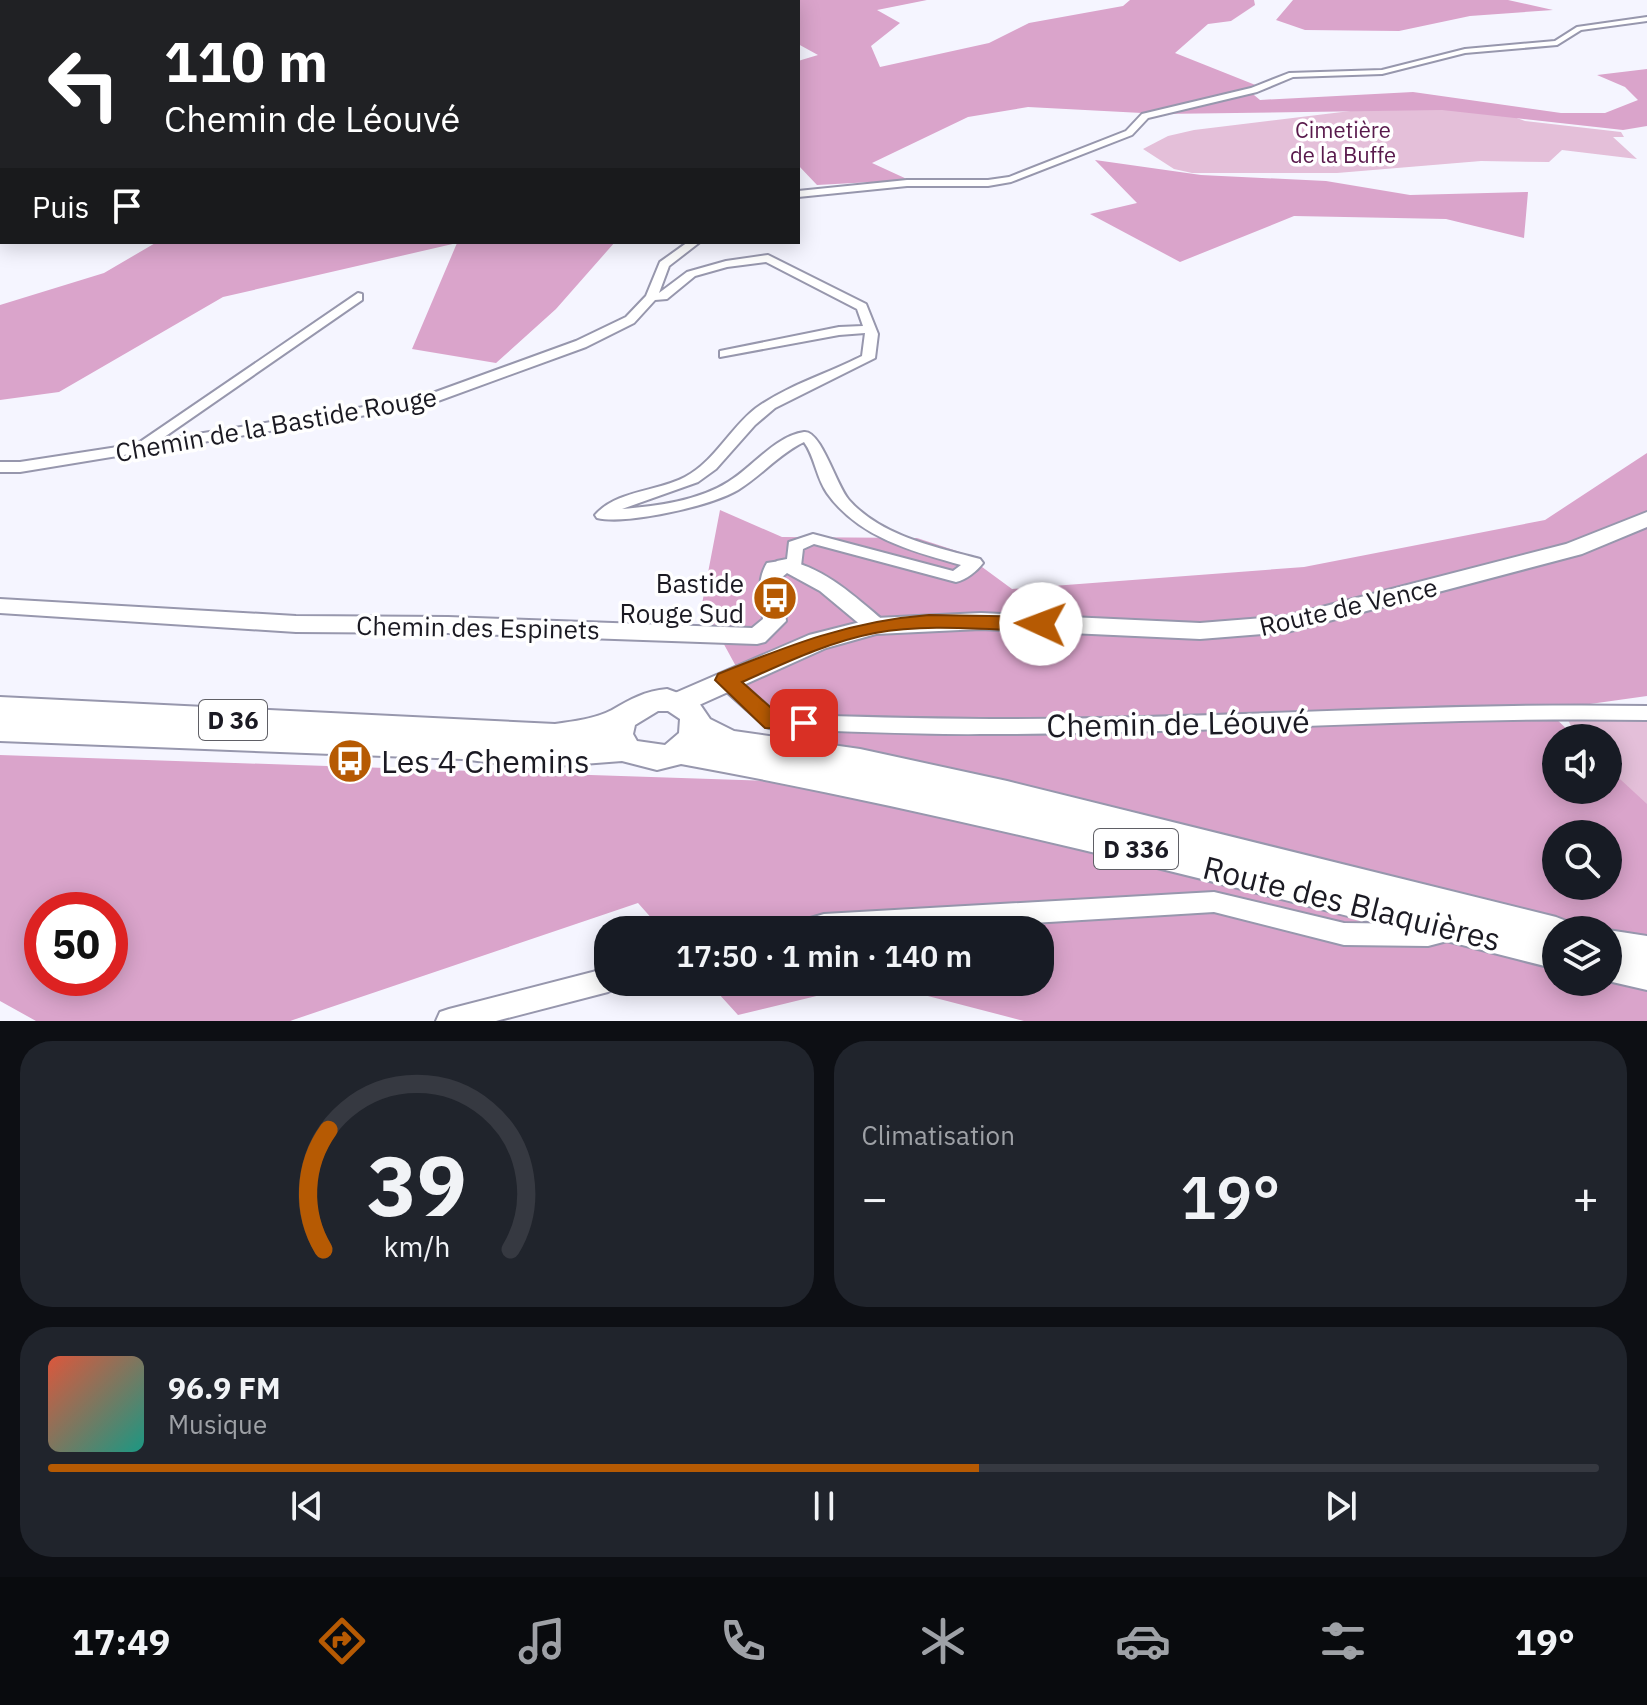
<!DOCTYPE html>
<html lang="fr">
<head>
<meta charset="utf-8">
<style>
  body { margin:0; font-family:"IBM Plex Sans",sans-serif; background:#20242c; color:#f1f3f6; height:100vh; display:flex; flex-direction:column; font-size:30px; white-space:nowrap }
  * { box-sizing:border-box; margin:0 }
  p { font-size:26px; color:#9ea1a6 }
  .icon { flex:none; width:44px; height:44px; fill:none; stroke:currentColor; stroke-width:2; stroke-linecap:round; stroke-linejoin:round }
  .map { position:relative; height:1021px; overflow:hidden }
  .drawer { display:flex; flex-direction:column; gap:20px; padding:20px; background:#0d0f14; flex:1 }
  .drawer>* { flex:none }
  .guide { position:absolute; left:0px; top:0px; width:800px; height:244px; box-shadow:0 4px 20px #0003; background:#202124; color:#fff; overflow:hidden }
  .controls { position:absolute; left:1542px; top:724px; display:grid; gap:16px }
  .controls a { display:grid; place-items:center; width:80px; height:80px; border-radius:50%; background:#171b24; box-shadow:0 4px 20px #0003; font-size:40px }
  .speed { position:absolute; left:24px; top:892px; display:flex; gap:16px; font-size:40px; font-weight:700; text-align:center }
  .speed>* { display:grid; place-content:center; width:104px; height:104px; border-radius:50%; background:#171b24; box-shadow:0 4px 20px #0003; line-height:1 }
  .speed .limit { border:12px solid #d22; background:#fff; color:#111 }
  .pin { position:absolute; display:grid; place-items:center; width:68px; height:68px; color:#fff; margin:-34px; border-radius:16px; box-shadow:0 4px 12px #0006 }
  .me { position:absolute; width:88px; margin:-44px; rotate:272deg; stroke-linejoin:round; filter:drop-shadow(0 0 6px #0008) }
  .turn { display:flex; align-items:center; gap:28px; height:168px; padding:0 32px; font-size:36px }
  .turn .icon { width:104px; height:104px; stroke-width:2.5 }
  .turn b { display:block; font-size:56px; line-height:68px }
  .then { display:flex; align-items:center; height:76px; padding:0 32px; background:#0003; gap:16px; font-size:30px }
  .big { font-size:60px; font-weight:600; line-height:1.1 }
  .drawer .widget { flex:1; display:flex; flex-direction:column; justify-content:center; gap:12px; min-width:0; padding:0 28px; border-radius:32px; background:#20242c }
  .drawer .dial { align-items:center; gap:0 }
  .dial svg { height:208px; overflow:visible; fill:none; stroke:#363941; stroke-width:7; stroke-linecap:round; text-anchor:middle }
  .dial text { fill:#f1f3f6; stroke:none }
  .song { display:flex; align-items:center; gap:24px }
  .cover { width:96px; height:96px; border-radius:12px; background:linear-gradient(135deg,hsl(10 70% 55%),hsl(170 70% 35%)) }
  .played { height:8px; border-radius:4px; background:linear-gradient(90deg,#b65a03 60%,#363941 60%) }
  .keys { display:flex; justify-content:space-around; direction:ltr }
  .heat { display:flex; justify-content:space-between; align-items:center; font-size:44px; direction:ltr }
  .drawer .tiles { flex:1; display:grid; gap:20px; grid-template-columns:1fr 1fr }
  .widget:last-child { grid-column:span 2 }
  .trip { position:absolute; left:594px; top:916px; width:460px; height:80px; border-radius:32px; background:#171b24; box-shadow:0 4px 20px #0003; font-weight:600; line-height:80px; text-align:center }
  .dock { display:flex; height:128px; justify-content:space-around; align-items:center; background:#090b0e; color:#9ea1a6 }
  .dock .icon { width:56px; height:56px }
  .dock .active { color:#b65a03 }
  .dock b { font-size:36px; color:#f1f3f6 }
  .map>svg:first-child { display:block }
  .green { fill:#e4bfd9 }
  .forest { fill:#daa4cb; fill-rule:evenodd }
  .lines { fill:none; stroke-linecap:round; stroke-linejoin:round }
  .minor-casing { stroke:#9797ad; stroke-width:4 }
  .tertiary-casing { stroke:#9797ad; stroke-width:4 }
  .secondary-casing { stroke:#9797ad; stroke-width:4 }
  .primary-casing { stroke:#9797ad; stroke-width:4 }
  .minor { fill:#fff; fill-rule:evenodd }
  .tertiary { fill:#fff; fill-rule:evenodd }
  .secondary { fill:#fff; fill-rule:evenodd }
  .primary { fill:#fff; fill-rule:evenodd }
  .route { fill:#b65a03; stroke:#763a02; stroke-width:2 }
  .labels { text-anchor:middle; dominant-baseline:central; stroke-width:7; stroke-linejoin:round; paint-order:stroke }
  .far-park-label { font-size:22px; fill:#591a4c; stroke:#fff }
  .shield { fill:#fff; stroke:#5f5f65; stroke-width:2 }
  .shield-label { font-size:24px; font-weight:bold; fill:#1b1a23 }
  .street-label { font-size:26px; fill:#1b1a23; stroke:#fff }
  .poi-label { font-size:26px; fill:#1b1a23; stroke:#fff; text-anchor:end }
  .near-street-label { font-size:32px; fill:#1b1a23; stroke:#fff }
  .near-poi-label { font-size:32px; fill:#1b1a23; stroke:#fff; text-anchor:start }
</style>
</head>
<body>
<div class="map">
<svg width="1647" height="1021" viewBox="0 0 1647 1021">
  <rect width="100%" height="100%" fill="#f5f5ff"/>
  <path class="green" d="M1367,109C1412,110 1483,103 1525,121L1621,132L1624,137H1613L1637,159L1562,150L1549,162L1481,161L1337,173H1192L1174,169L1143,149L1168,136L1194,130Z
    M1561,706H1647V821L1608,784V738H1577Z"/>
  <path class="forest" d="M415,0H927L877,10L900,23L871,46L880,67L989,43L1029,23L1123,6L1130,0H1254L1255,5L1231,21L1208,24L1175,53L1258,86L1248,90L1260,100L1413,92L1561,113H1605L1638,100L1625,87L1597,75L1647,69V126L1623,130L1442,110L1161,114L1028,107L968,117L872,163L909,180L817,185L798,165V61L818,55L798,44V2H328Z
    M1293,0H1508L1553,10L1470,16L1399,31L1305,30L1276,20Z
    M1095,160L1201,175L1326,181L1410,195L1528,192L1524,238L1446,219L1294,216L1180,262L1090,214L1137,203Z
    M157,242H615L556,309L496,363L412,349L457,243L223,297L59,392L0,400V305L104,273Z
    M1647,453V696L1547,710L1576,738H1556V790H1608V768L1647,804V1021H1024L874,982L738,1015L708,982H1040V930H662L638,903L290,1021H36L0,1001V755L799,782L702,604L720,510L782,537L917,538L963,553L1012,589L1304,567L1545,520ZM1556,834H1608V886H1556ZM42,910H110V978H42ZM1556,930H1608V982H1556Z"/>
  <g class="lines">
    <g class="minor-casing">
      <path id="minor" d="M1647,17V21L1581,30L1557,45L1465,53L1382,74L1293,77L1257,92L1148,118L1132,135L1011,182L988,186H907L798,197V191L907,180H988L1009,177L1126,131L1142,114L1251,88L1289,73L1382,70L1465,49L1555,41L1577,27Z
        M688,242H700L669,266L659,293L687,272L726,261L768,255L866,304L878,334L875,358L775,408L755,425L716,469L698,482L622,509C657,506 698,501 728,482C752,468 775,436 804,432C821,430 836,485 849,500C881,536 935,547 980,559L983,563C977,571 966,580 956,582L814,544L803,549L801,566L783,570L777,569L774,565L777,561L787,559L789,542L813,534L953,571L961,565C911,551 858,537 827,493C816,477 815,457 804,442C779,454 761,476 738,490C711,506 627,525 597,518L595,515C617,490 657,492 685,477C715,461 730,428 756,408C788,385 827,374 862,356L865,333L839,335L720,357V351L725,350L839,327L863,326L857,309L766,262L727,267L695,276L667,299L655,300L634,323L586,347L427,405L20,472H0V462H20L137,444L358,293L362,294V300L160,440L419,398L576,341L626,317L646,296L660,262Z
        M726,673L733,675L778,715C849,716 920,719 991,719C1209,720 1428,702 1647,706V720C1429,716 1210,734 992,734C919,735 846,731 773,729L766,727L719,685L716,680L719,675Z
        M1214,892L1344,923L1428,924L1442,921L1451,924L1454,932L1451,940L1428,946L1344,945L1214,912L918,930H794L797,922L824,914Z
        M608,968V982H620L617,988L608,992L496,1021H436L440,1012L449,1009Z"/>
    </g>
    <g class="tertiary-casing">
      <path id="tertiary" d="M2,189V198L0,199V190Z
        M787,560C827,570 853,595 884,621L887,626L884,631H868L820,591L787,573L781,578L786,621L765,642L757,644L448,633L296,632L0,613V599L296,616L448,617L752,628L763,619C761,598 756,581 767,563Z"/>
    </g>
    <g class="secondary-casing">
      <path id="secondary" d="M1647,512V527L1582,554L1287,632L1200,639L981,629L876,634L826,648L688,710L678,713L668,710L664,703L668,696L809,635L876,618L981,613L1200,623L1287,616L1566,544Z"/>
    </g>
    <g class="primary-casing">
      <path id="primary" d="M667,689L697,700L710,719L734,731L860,749L1007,781L1556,917L1569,922L1573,930H1556V969C1265,895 976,818 681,764L657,770L622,761L531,768L462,759L0,741V697L555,724C574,721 595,719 612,710C631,699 645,691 667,689ZM658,711H668L680,719L679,733L665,745L637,741L633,734L635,725Z
        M1607,930H1608L1647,936V990L1608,981Z"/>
    </g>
    <use href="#minor" class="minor"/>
    <use href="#tertiary" class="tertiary"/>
    <use href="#secondary" class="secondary"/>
    <use href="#primary" class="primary"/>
  </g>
  <path class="route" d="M929,615L1041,617L1052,624L1041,631C987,630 929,623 875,633C828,642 785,663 742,682L778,714L812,717L816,723L812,729L765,728L715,680L718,674C790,645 850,621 929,615Z"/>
  <defs>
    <g id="bus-disc" transform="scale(2.3)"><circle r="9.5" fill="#b65a03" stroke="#fff"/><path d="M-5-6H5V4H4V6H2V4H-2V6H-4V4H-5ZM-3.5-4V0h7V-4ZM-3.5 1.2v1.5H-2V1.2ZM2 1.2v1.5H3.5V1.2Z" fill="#fff"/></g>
  </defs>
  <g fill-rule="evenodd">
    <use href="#bus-disc" x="775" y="598"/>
    <use href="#bus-disc" x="350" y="761"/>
  </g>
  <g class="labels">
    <g class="far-park-label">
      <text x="1343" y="129">Cimetière<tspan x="1343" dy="25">de la Buffe</tspan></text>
    </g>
    <g class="shield">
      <rect x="199" y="700" width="68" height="40" rx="6"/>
      <rect x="1094" y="829" width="84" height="40" rx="6"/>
    </g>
    <g class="shield-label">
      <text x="233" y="720">D 36</text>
      <text x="1136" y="849">D 336</text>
    </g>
    <g class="street-label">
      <text transform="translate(276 424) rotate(-10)">Chemin de la Bastide Rouge</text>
      <text transform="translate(1348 606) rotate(-13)">Route de Vence</text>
      <text transform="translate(478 627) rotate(1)">Chemin des Espinets</text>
    </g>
    <g class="poi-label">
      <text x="744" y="583">Bastide<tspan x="744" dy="30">Rouge Sud</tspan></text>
    </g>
    <g class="near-street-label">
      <text transform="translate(1178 723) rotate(-1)">Chemin de Léouvé</text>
      <text transform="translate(1352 903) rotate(14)">Route des Blaquières</text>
    </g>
    <g class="near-poi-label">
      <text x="381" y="761">Les 4 Chemins</text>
    </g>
  </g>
</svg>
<div class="controls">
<a><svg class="icon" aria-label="sound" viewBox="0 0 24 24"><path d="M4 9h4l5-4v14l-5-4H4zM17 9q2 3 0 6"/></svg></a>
<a><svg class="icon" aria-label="search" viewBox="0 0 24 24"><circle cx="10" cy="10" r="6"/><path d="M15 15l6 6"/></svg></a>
<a><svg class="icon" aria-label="layers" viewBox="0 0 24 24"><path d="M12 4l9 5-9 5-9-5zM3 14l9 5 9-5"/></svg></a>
</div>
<div class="speed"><div class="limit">50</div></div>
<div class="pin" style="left:804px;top:723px;background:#d93025"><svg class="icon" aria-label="arrive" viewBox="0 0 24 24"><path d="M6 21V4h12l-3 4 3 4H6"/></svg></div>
<svg class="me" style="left:1041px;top:624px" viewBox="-20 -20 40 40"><circle r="19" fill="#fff"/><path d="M0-13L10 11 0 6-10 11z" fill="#b65a03"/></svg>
<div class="trip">17:50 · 1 min · 140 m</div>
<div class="guide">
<div class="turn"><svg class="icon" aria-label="left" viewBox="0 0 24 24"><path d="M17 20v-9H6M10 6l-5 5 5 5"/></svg><div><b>110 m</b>Chemin de Léouvé</div></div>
<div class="then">Puis<svg class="icon" aria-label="arrive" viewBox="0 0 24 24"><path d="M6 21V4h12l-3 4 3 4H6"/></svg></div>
</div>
</div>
<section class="drawer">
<div class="tiles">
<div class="widget dial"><svg viewBox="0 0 100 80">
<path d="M14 69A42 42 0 1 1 86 69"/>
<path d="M14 69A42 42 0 0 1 16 23" stroke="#b65a03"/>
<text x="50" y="56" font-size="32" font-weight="700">39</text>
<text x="50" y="72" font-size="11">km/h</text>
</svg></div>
<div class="widget"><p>Climatisation</p>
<div class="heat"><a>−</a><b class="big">19°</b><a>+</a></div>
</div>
<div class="widget">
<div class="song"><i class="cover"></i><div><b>96.9 FM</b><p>Musique</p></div></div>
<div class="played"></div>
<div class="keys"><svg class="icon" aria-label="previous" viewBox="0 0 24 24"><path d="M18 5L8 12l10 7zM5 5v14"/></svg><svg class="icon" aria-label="pause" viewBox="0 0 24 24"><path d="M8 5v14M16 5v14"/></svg><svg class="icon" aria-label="next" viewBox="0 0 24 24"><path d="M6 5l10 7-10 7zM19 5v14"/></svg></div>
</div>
</div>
</section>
<nav class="dock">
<b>17:49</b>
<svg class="icon active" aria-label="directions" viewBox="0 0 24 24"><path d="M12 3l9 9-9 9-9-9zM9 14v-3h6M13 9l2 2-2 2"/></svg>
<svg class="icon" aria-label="music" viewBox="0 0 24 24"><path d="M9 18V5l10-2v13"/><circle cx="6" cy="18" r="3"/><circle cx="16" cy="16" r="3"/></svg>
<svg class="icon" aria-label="phone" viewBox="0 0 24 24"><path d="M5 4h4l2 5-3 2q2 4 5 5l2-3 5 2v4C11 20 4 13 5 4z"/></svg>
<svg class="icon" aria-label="climate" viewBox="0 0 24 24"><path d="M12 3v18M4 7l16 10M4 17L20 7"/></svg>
<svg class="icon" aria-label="car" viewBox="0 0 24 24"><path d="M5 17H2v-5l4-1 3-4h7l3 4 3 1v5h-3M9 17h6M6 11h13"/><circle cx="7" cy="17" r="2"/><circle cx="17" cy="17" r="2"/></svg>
<svg class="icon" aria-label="filters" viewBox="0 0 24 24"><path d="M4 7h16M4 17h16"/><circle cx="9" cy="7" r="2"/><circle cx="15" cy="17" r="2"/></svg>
<b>19°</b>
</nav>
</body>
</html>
